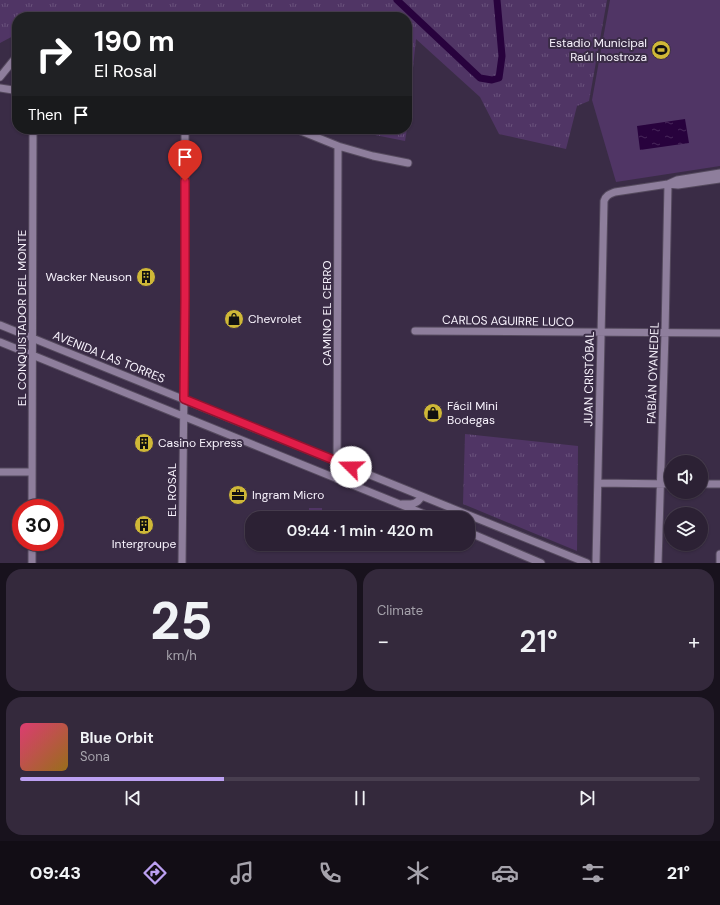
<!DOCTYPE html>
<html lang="en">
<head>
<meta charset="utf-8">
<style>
  body { margin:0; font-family:"DM Sans",sans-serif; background:#34293c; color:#f1f3f6; height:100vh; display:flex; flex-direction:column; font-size:15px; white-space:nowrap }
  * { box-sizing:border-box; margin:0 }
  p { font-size:13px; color:#a6a3ac }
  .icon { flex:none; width:22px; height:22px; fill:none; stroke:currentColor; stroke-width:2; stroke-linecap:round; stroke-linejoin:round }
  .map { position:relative; height:563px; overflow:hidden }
  .details { display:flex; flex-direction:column; gap:6px; padding:6px; background:#18121d; flex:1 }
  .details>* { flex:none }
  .top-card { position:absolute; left:12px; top:12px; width:400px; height:122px; border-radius:16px; box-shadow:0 1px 3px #0004,0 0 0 1px #483e4f; background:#202124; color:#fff; overflow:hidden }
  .fabs { position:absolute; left:664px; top:455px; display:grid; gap:8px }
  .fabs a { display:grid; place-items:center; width:44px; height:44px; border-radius:50%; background:#2c2134; box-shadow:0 1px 3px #0004,0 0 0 1px #483e4f; font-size:20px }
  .speed { position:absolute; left:12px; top:499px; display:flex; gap:8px; font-size:20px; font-weight:700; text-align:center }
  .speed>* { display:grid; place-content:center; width:52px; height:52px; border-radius:50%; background:#2c2134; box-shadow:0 1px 3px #0004,0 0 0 1px #483e4f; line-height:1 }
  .speed .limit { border:6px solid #d22; background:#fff; color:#111 }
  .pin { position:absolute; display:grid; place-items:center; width:34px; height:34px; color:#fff; margin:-41px -17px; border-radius:50% 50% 50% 0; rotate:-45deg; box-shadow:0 0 4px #0007 }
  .pin .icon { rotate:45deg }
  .me { position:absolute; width:44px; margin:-22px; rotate:292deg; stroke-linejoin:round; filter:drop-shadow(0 0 3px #0008) }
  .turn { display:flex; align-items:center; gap:14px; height:84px; padding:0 16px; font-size:18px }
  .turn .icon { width:52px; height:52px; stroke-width:2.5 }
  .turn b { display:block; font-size:28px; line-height:34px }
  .then { display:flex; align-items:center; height:38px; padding:0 16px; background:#0003; gap:8px; font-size:15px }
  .big { font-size:30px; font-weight:600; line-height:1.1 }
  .details .card { flex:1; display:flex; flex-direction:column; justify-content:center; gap:6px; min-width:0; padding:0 14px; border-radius:16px; background:#34293c }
  .details .dial { align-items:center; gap:0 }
  .dial b { font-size:52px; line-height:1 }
  .song { display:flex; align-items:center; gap:12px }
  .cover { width:48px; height:48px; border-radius:6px; background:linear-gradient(135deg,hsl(340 70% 55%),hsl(40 70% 35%)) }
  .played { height:4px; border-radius:2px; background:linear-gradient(90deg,#bca0f2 30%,#483e4f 30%) }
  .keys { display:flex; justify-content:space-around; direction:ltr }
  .heat { display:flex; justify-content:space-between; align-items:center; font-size:22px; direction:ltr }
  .details .tiles { flex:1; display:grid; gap:6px; grid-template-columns:1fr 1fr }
  .card:last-child { grid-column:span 2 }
  .trip { position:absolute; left:245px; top:511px; width:230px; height:40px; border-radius:16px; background:#2c2134; box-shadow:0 1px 3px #0004,0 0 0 1px #483e4f; font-weight:600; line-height:40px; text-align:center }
  .menu { display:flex; height:64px; justify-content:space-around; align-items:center; background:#120d15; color:#a6a3ac }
  .menu .icon { width:28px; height:28px }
  .menu .selected { color:#bca0f2 }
  .menu b { font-size:18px; color:#f1f3f6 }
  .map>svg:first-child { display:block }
  .grass { fill:url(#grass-tufts) }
  .pitch { fill:#503565 }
  .water { fill:url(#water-ripples) }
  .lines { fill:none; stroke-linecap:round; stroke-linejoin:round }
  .canal { stroke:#28023d; stroke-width:7 }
  .minor-casing { stroke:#554a5e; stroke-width:9 }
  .minor { stroke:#8e7e9c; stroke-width:7 }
  .route-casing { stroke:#92132f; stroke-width:10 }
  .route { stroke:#e11d48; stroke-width:7 }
  .labels { text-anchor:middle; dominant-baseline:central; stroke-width:4; stroke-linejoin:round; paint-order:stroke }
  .poi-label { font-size:12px; fill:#f8f3fd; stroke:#3a2c46; text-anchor:start }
  .street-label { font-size:12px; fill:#f8f3fd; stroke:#3a2c46 }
</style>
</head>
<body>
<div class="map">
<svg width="720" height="563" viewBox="0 0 720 563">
  <defs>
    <pattern id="grass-tufts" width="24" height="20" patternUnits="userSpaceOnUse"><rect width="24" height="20" fill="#503565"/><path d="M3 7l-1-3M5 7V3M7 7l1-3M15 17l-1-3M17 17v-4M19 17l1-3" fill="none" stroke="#6a537c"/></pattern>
    <pattern id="water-ripples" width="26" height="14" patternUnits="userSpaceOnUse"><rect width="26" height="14" fill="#28023d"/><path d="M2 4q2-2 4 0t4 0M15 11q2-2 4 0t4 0" fill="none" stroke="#48275a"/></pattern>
  </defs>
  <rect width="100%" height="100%" fill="#3a2c46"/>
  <path class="grass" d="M0,0H607L589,101L577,106L566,149L499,134L480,97L416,39L407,125V17H93L89,16L53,15L50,17H17V34L0,43Z
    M345,129H407L405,141Z
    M465,434L578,446L577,551L463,504Z"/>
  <path class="pitch" d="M610,0H720V166L616,182L592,100Z
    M309,508H322V518H309Z"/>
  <path class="water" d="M685,119L689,143L640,150L637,126Z"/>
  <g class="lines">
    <path class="canal" d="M397,0L480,78L492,80L499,78L502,56L497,0"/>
    <g class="minor-casing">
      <path id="minor" d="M0,77L17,56
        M0,88L13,90L17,92
        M296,129L338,146L373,156L408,163
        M668,184L678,185L720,179
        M0,325L587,563
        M415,331L720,333
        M0,342L434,518
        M0,472H32
        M337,479L338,146
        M598,483L671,484
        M701,484H720
        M402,504C411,504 417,505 421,497
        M32,508L33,129
        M448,518L449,513V507
        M468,532L541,563
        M32,563V542
        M182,563L185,299V129
        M596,563L604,201C606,195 610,194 615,192L668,184L677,180L720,173
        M658,563L665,333L668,184
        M720,563V554"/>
    </g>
    <use href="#minor" class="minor"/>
  </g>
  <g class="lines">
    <g class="route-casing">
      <path id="route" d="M185,181V299L184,399L351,467"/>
    </g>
    <use href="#route" class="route"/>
  </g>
  <defs>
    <g id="stadium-disc" transform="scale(1)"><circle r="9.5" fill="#cfb837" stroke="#3a2c46"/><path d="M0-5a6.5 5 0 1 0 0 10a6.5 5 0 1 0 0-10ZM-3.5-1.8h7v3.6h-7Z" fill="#111"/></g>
    <g id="building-disc" transform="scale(1)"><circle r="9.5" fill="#cfb837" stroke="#3a2c46"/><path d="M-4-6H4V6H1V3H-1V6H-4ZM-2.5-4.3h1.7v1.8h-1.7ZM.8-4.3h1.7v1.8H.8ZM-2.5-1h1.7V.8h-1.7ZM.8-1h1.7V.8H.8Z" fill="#111"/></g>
    <g id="shop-disc" transform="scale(1)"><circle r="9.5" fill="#cfb837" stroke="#3a2c46"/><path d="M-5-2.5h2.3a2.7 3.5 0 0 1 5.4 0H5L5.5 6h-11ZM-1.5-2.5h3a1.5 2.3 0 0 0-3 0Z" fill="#111"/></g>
    <g id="office-disc" transform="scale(1)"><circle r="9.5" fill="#cfb837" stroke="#3a2c46"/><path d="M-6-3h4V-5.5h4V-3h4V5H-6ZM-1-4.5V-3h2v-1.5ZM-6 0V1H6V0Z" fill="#111"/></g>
  </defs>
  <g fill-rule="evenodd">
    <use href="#stadium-disc" x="661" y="50"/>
    <use href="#building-disc" x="146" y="277"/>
    <use href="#shop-disc" x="234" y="319"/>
    <use href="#shop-disc" x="433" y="413"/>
    <use href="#building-disc" x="144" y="443"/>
    <use href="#office-disc" x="238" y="495"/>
    <use href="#building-disc" x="144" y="525"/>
  </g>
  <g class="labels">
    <g class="poi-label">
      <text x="647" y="43" text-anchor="end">Estadio Municipal<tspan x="647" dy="14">Raúl Inostroza</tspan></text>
      <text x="132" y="277" text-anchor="end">Wacker Neuson</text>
      <text x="248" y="319">Chevrolet</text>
      <text x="447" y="406">Fácil Mini<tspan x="447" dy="14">Bodegas</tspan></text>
      <text x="158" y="443">Casino Express</text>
      <text x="252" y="495">Ingram Micro</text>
      <text x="144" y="544" text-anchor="middle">Intergroupe</text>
    </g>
    <g class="street-label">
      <text transform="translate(327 313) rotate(-90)">CAMINO EL CERRO</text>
      <text transform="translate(22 318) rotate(-90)">EL CONQUISTADOR DEL MONTE</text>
      <text transform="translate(508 321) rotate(1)">CARLOS AGUIRRE LUCO</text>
      <text transform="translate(109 357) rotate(22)">AVENIDA LAS TORRES</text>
      <text transform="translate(653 373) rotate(-88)">FABIÁN OYANEDEL</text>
      <text transform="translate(589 379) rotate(-89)">JUAN CRISTÓBAL</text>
      <text transform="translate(172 490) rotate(-90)">EL ROSAL</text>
    </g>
  </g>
</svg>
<div class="fabs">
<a><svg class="icon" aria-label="sound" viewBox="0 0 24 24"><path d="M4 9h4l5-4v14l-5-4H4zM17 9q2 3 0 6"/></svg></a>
<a><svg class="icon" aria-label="layers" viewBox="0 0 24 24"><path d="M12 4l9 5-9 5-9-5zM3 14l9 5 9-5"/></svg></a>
</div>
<div class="speed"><div class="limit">30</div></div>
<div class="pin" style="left:185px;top:181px;background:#d93025"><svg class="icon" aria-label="arrive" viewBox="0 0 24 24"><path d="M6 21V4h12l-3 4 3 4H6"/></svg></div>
<svg class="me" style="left:351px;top:467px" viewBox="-20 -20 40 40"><circle r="19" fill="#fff"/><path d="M0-13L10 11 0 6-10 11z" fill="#e11d48"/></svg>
<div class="trip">09:44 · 1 min · 420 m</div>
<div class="top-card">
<div class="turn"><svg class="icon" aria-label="right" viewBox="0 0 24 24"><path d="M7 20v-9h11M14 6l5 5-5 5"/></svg><div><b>190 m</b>El Rosal</div></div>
<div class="then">Then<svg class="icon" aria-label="arrive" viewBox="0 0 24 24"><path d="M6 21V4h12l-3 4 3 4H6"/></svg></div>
</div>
</div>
<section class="details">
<div class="tiles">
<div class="card dial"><b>25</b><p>km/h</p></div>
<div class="card"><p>Climate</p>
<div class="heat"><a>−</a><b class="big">21°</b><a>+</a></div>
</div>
<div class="card">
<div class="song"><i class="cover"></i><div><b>Blue Orbit</b><p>Sona</p></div></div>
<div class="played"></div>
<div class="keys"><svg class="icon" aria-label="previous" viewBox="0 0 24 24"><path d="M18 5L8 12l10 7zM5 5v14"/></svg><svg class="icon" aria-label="pause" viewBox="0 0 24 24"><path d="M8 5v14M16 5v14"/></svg><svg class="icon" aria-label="next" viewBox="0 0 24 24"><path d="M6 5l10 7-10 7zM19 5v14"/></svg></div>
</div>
</div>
</section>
<nav class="menu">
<b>09:43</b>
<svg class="icon selected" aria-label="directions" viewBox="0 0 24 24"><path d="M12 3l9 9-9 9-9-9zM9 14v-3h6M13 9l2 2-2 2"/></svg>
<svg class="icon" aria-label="music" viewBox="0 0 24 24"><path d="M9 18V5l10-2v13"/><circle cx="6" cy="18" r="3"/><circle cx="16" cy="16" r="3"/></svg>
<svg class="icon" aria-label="phone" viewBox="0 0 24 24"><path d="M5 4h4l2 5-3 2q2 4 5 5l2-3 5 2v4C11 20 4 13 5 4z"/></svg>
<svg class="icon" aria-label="climate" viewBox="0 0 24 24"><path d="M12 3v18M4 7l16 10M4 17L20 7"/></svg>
<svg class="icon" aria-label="car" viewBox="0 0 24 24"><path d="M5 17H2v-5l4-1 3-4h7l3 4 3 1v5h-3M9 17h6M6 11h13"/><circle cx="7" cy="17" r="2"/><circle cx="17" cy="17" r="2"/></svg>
<svg class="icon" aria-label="filters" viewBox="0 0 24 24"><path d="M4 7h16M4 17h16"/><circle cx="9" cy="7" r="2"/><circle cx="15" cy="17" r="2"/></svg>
<b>21°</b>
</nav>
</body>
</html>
